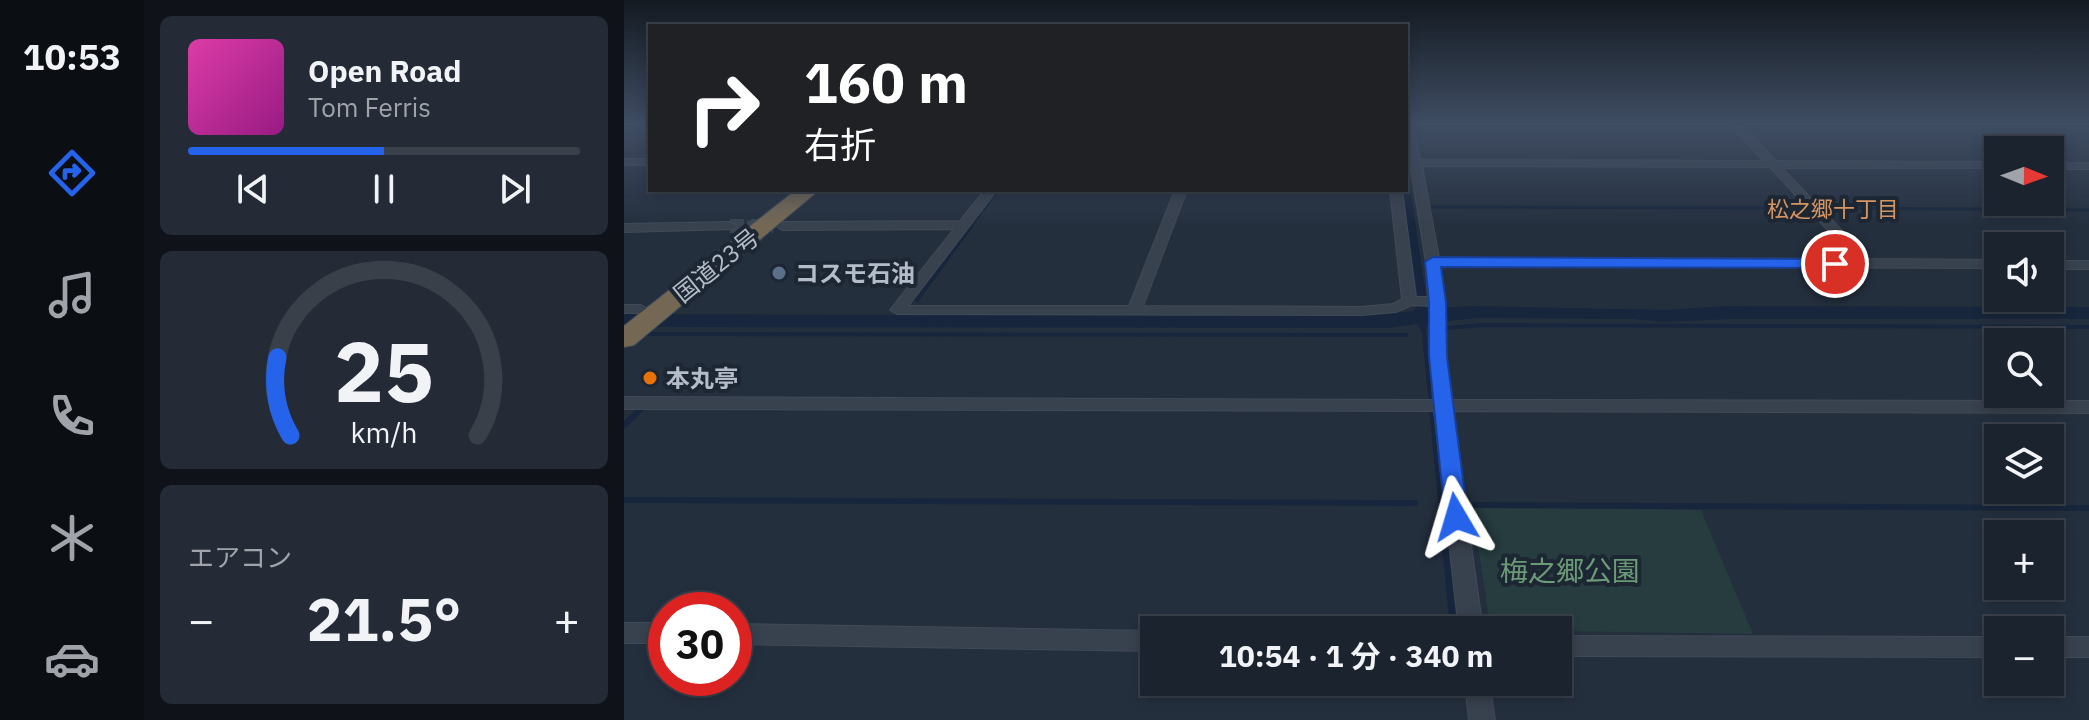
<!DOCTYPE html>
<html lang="ja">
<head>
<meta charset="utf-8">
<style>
  body { margin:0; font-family:"IBM Plex Sans","Noto Sans JP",sans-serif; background:#242b36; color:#f1f3f6; height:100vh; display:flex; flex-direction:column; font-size:30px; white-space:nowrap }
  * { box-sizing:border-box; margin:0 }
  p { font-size:26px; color:#a0a4aa }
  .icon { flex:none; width:44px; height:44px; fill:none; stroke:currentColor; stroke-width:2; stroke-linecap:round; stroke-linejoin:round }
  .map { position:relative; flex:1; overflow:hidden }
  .side { display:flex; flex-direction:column; gap:16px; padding:16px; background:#0f1319; width:480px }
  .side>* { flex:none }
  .hud { position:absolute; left:24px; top:24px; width:760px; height:168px; border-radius:0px; box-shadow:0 4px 12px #0003,0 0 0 2px #39404a; background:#202124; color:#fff; overflow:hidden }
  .needle { width:52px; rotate:91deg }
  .buttons { position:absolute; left:1360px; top:136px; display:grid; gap:16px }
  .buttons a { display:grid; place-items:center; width:80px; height:80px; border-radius:0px; background:#1b232e; box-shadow:0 4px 12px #0003,0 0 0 2px #39404a; font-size:40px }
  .speed { position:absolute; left:24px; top:592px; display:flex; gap:16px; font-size:40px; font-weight:700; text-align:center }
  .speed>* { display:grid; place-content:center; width:104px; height:104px; border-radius:50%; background:#1b232e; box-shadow:0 4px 12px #0003,0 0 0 2px #39404a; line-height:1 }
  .speed .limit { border:12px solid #d22; background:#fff; color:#111 }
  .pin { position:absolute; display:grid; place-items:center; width:68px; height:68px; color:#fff; margin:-34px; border:4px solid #fff; border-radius:50%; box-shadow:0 2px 8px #0007 }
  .me { position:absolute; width:88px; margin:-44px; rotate:353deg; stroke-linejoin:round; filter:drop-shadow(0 0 6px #0008) }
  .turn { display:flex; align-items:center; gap:28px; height:168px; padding:0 24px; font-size:36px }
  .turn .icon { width:104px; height:104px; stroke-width:2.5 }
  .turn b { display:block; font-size:56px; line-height:68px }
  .big { font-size:60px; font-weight:700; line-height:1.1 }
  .side .tile { flex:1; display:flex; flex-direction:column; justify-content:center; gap:12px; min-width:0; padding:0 28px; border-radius:12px; background:#242b36 }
  .side .dial { align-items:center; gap:0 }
  .dial svg { height:208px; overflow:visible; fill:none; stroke:#39404a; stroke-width:7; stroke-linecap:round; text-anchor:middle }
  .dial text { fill:#f1f3f6; stroke:none }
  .song { display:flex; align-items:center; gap:24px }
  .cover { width:96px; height:96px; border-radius:12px; background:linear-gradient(135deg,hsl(320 70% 55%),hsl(310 70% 35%)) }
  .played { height:8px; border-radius:4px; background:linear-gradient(90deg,#2563eb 50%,#39404a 50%) }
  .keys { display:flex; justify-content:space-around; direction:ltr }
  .heat { display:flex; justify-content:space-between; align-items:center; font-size:44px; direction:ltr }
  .trip { position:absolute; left:516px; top:616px; width:432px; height:80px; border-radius:0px; background:#1b232e; box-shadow:0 4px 12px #0003,0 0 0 2px #39404a; font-weight:700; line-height:80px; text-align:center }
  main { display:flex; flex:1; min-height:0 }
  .dock { display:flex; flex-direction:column; width:144px; justify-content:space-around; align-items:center; background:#0b0e12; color:#a0a4aa }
  .dock .icon { width:56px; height:56px }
  .dock .current { color:#2563eb }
  .dock b { font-size:36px; color:#f1f3f6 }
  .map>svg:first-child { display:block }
  .green { fill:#263c3f }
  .water { fill:#17263c }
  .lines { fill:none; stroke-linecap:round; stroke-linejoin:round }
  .stream-far2 { stroke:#17263c; stroke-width:3 }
  .stream-far1 { stroke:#17263c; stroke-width:4 }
  .stream { stroke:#17263c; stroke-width:6 }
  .street-tunnel-far1 { stroke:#3a4453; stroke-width:11; stroke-dasharray:11 6; stroke-linecap:butt }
  .street-tunnel { stroke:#3a4453; stroke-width:14; stroke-dasharray:14 7; stroke-linecap:butt }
  .street-casing { stroke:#414a57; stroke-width:2 }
  .highway-casing { stroke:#434c59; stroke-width:2 }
  .street { fill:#38414e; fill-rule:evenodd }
  .highway { fill:#746855; fill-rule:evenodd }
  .route { fill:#2563eb; stroke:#184099; stroke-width:2 }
  .service-dot { fill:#5c6f8a; stroke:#1d2633; stroke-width:3 }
  .food-dot { fill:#e8710a; stroke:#1d2633; stroke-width:3 }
  .labels { text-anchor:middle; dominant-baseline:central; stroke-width:8; stroke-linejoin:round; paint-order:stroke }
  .far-neighbourhood-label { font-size:22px; fill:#d59563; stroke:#1d2633 }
  .street-label { font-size:24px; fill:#b4bcc9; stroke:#1d2633 }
  .poi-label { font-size:24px; font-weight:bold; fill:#b4bcc9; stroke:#1d2633; text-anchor:start }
  .near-park-label { font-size:28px; fill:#6b9a76; stroke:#1d2633 }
</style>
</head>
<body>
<main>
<nav class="dock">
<b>10:53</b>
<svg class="icon current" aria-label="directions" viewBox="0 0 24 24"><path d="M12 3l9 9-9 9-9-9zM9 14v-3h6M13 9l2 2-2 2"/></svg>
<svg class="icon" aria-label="music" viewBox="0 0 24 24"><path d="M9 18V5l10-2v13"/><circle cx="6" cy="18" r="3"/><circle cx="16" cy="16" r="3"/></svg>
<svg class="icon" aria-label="phone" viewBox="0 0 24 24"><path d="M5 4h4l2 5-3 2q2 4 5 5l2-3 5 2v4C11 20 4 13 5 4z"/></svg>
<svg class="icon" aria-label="climate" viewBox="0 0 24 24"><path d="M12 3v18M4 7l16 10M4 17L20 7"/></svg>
<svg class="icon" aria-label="car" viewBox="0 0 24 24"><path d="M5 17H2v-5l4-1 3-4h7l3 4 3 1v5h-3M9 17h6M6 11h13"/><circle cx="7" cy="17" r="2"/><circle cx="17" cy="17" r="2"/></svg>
</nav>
<section class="side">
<div class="tile">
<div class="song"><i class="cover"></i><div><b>Open Road</b><p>Tom Ferris</p></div></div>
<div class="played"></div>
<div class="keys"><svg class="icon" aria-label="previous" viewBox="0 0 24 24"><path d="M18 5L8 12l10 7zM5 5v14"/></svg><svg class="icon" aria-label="pause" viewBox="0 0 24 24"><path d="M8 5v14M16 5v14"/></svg><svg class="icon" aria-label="next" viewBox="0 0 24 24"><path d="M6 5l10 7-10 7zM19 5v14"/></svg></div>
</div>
<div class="tile dial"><svg viewBox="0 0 100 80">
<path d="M14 69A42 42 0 1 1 86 69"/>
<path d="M14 69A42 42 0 0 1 9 39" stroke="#2563eb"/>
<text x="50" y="56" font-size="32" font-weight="700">25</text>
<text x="50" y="72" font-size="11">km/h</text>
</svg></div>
<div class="tile"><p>エアコン</p>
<div class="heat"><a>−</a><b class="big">21.5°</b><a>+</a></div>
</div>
</section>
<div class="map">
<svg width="1465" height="720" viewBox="0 0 1465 720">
  <rect width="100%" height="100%" fill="#242f3e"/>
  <path class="green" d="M848,507L1077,510L1129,634L873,630L866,625Z"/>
  <path class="water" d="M782,159L804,308L850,306L1043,310L1100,306L1465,307V319H1107L1039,322L1009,319L854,318L804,323L802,332L833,630H826L798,333L793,324L763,328L0,327V314L735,316L789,311L793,307L779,190H782Z"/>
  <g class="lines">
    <path class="stream-far2" d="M791,126L1105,127
      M1123,128L1457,129
      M806,207L1184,208
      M1199,208L1465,210
      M346,227L374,190"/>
    <path class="stream-far1" d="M293,300L348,225
      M822,328L858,325L1465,327
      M19,334L782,335"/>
    <path class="stream" d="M0,425L18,408
      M0,500L791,503
      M851,505L1465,508"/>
    <path class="street-tunnel-far1" d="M106,226H149"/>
    <path class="street-tunnel" d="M106,226H149"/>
    <g class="street-casing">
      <path id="street" d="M782,125H790L796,160L1140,161L1107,125H1118L1152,161L1374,162V168H1158L1245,259L1374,260V268L816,266L819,299L821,302L819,305L826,400L1465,401V413L828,411L859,630H835L810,411L0,409V397L809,400L805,306L788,305L772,312L738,315L273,314L266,310L330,229L158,230L152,226L158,222L336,221L361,190H373L284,306H505L551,190H563L519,306L738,307L769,304L778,299L766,190H778L792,297H804L802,262L786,163ZM798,166L1146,167L1230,259L815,258Z
        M0,159H26V165H0Z
        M1426,163H1465V169H1426Z
        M106,222L112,226L110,229L0,232V224Z
        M1426,261H1465V269H1426Z
        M0,305H17L24,309L17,313H0Z
        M0,623H42V643H0Z
        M110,624L530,631V651L110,644Z
        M934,636L1374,637V657L934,656Z
        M1426,637H1465V657H1426Z
        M841,682H865L871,720H845Z"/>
    </g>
    <g class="highway-casing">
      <path id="highway" d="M172,190H195L10,345L0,347V326Z"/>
    </g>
    <use href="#street" class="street"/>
    <use href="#highway" class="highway"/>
  </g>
  <linearGradient id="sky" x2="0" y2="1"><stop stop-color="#141a22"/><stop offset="0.55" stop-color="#3f4d63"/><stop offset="1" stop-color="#3f4d63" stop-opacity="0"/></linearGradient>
  <rect width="1465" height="226" fill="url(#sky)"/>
  <path class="route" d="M809,257L1211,259L1218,264L1211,268L817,267L822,302L823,357L844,517L840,523L832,525L824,523L821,517L805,357V302L801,262Z"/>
  <circle class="service-dot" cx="155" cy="273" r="8"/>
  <circle class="food-dot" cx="26" cy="378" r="8"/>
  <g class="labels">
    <g class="far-neighbourhood-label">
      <text x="1209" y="208">松之郷十丁目</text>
    </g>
    <g class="street-label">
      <text transform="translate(92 265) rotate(-39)">国道23号</text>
    </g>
    <g class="poi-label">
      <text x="171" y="273">コスモ石油</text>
      <text x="42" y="378">本丸亭</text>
    </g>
    <g class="near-park-label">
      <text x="946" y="570">梅之郷公園</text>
    </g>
  </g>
</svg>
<div class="buttons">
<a><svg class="needle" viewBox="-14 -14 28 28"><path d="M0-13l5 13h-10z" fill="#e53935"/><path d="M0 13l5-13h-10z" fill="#a0a4aa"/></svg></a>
<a><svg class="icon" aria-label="sound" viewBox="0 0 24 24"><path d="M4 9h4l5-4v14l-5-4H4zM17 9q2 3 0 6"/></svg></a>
<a><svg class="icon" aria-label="search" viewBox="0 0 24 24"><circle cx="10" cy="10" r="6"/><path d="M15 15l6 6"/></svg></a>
<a><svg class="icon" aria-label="layers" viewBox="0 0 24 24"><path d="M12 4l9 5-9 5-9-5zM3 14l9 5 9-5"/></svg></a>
<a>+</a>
<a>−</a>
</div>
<div class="speed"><div class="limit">30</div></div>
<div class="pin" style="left:1211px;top:264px;background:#d93025"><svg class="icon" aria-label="arrive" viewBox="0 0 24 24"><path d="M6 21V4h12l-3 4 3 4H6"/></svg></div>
<svg class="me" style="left:832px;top:517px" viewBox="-20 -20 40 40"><path d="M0-17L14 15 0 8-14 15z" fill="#2563eb" stroke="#fff" stroke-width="4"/></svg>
<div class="trip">10:54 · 1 分 · 340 m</div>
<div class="hud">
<div class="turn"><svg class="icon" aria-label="right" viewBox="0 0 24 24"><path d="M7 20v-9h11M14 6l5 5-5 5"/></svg><div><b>160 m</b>右折</div></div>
</div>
</div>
</main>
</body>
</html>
